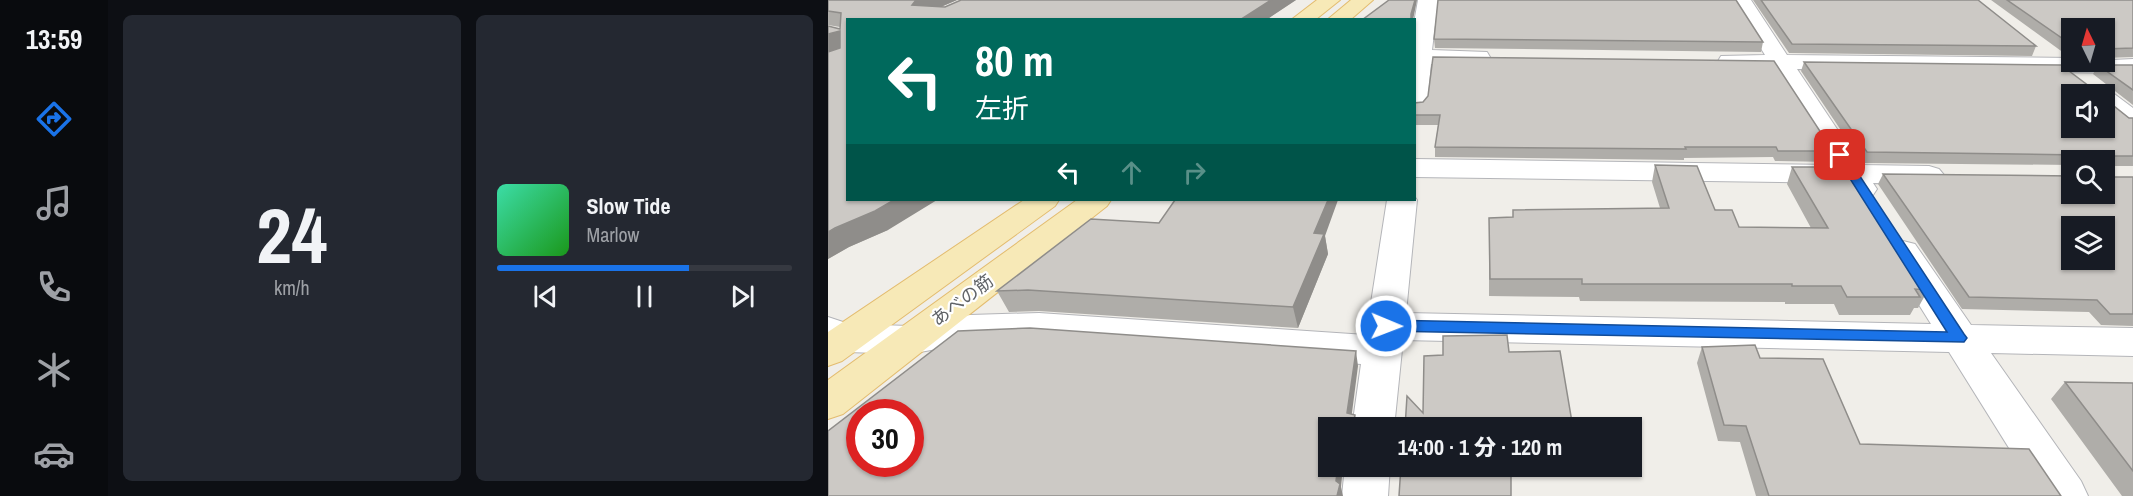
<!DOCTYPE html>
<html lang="ja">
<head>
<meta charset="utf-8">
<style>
  body { margin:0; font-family:"Archivo Narrow","Noto Sans JP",sans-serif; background:#242831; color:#f1f3f6; height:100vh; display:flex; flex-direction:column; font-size:22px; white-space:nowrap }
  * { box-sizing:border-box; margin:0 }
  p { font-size:20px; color:#9ea1a6 }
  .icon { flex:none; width:33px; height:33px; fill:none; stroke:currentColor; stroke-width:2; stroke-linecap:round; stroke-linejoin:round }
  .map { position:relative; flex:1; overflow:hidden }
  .drawer { display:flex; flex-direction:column; gap:15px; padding:15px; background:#0d0f14; width:720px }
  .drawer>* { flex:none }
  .top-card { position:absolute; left:18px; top:18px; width:570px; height:183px; border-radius:0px; box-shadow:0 2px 4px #0004; background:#00695c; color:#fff; overflow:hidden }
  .needle { width:39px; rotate:355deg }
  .buttons { position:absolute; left:1233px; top:18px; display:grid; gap:12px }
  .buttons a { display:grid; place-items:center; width:54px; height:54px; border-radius:0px; background:#171b24; box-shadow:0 2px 4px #0004; font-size:30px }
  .speed { position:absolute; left:18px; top:399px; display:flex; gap:12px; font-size:30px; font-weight:700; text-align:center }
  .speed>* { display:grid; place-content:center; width:78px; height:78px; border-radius:50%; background:#171b24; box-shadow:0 2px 4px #0004; line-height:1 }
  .speed .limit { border:9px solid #d22; background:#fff; color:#111 }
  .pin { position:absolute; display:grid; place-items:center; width:51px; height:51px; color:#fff; margin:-26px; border-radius:12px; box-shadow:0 3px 9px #0006 }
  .me { position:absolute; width:66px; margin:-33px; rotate:91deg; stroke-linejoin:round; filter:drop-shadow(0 0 4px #0008) }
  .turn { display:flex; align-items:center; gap:21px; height:126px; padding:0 30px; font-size:27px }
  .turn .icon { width:78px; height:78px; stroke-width:2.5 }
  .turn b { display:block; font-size:42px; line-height:51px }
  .lanes { display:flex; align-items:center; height:57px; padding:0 30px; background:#0003; justify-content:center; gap:30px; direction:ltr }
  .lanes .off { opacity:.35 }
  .drawer .card { flex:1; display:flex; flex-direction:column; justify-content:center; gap:9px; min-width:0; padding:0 21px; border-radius:9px; background:#242831 }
  .drawer .dial { align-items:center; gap:0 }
  .dial b { font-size:78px; line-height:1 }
  .song { display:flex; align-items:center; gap:18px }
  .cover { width:72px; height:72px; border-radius:9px; background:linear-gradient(135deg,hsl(160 70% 55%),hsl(120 70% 35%)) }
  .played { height:6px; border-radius:3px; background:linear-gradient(90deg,#1a73e8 65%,#363941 65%) }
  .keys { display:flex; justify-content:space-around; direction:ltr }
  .drawer .tiles { flex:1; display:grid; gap:15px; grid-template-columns:repeat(2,1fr) }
  .trip { position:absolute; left:490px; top:417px; width:324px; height:60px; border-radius:0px; background:#171b24; box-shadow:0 2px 4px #0004; font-weight:800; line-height:60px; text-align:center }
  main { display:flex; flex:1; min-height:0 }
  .tab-bar { display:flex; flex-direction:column; width:108px; justify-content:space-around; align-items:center; background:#090b0e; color:#9ea1a6 }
  .tab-bar .icon { width:42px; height:42px }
  .tab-bar .on { color:#1a73e8 }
  .tab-bar b { font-size:27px; color:#f1f3f6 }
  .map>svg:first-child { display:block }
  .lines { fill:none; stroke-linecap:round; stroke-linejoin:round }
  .minor-casing { stroke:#b4b5b9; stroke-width:2 }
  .major-casing { stroke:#e3bc6f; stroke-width:2 }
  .minor { fill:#fff; fill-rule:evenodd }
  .major { fill:#f7e9b7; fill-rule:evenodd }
  .wall { fill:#afada9 }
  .shaded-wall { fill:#8f8d8a }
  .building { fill:#ccc9c5; stroke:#8f8d8a; stroke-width:1.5; fill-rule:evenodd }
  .route { fill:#1a73e8; stroke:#114b97; stroke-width:1.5 }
  .labels { text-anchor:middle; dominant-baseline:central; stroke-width:4.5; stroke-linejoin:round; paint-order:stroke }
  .street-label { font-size:18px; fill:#606367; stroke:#fff }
</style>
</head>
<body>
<main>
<nav class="tab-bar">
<b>13:59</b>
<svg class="icon on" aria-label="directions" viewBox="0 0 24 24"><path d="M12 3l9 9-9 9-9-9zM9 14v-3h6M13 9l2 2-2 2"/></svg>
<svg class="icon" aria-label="music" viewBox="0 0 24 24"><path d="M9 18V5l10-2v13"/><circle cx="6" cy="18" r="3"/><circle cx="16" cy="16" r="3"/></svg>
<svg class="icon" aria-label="phone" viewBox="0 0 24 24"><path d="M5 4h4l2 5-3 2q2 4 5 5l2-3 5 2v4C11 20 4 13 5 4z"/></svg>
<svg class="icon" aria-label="climate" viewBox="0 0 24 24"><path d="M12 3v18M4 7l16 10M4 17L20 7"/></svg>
<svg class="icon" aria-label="car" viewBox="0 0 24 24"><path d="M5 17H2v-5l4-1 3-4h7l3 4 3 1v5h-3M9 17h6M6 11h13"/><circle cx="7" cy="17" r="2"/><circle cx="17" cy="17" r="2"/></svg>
</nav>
<section class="drawer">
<div class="tiles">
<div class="card dial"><b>24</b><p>km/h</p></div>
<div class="card">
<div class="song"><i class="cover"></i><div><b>Slow Tide</b><p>Marlow</p></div></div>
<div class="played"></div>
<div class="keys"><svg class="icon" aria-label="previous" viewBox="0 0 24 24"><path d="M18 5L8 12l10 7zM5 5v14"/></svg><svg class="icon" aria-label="pause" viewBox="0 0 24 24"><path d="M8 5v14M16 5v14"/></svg><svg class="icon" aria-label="next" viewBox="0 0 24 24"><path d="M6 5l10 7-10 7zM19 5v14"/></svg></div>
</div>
</div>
</section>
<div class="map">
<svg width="1305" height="496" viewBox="0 0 1305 496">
  <rect width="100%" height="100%" fill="#f0eee9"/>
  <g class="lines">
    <g class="minor-casing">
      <path id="minor" d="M590,0H610L604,50L659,52L662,57L659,62L603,64L599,105L595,110L586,112V23Z
        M903,0H923L959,55L1244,58V62L1305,59V73L969,69L1033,165L1101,166L1111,169L1116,175L1111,181L1101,184L1045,183L1049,189L1045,195L1034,198L1023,195L1015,183L586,177V159L1004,165L945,68L893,66L890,61L893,56L937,55Z
        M1276,91L1285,93L1305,108V128L1296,126L1276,110V94H1266Z
        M586,196L589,200L578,313L1103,324L1058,252L1063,244L1075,241L1087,244L1143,325L1305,328V356L1163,353L1253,481L1260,496H1211L1121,352L575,340L566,428H524L533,364L211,341L142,343L81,354L19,352L0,346V317L21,324L81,326L142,315L211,313L538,335L559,200H586Z
        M517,466H562L560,496H514Z"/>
    </g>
    <g class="major-casing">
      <path id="major" d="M489,0H512L487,20H463Z
        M523,0H545L522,20H499Z
        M196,200H231L227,206L14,361L0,366V332Z
        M249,200H283L279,206L15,414L0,419V380Z"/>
    </g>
    <use href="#minor" class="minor"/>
    <use href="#major" class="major"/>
  </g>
  <path class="wall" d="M0,0H129L113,7L468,0L438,20H20L60,230L21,247L0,259V26L12,29V27L0,25Z
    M925,0H1150L1208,46L1204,56L961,53Z
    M1163,0H1305V57L1276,58V28H1244V56H1240Z
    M606,39L935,42L933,52L607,48Z
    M976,62L1281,102L1301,118H1305V166H1282V177H1305V326L1273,325L1261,312L1134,309L1050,184L1055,174L1244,194L1276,160H1244V165L1035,163L973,71Z
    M1270,65H1305V105L1265,74Z
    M586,103L1005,151L1001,162L947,161L945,157L856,158V160L607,157V147L610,125H586Z
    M827,165L911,227L983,228L959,184L964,167L1100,290L1090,308H1086L1082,315H1011L1006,304H957V302L752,301L751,297L661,296V218L685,217V210L832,208L824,182Z
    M497,236L500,254L470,328L211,311L181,312L169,291Z
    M874,347L932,358L1032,444L1233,496H928L912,442L890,441L869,363Z
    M1237,382L1305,383V496H1294L1223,399Z
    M595,413L744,422V428H577Z
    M573,466H733L732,473L683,474Z"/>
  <path class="shaded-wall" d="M88,0H129L96,14L84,5Z
    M443,0H468L438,20H412Z
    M587,0H589L585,20H583V14Z
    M12,31L20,47L0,53V34Z
    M66,200H109L60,230L21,247L0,259V232Z
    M500,200H510L497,236L500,254L470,328L465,307L486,233Z
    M528,351L530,366L522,428L519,413Z
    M527,415L529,428H524Z
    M510,466H515L513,487L515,496H509L508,481Z"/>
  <path class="building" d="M0,0H88L84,5L117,7L133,0H443L412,20H20V200H66L47,211L7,228L0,232V52L12,48V31L0,34V26L12,29L13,13L0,11Z
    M561,0H587L583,14V20H534Z
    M610,0H908L935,42L606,39Z
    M933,0H1150L1208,46L964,44Z
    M1179,0H1305V48L1276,49V28H1244V45Z
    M605,57L946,61L1005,151H950L948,147H857L858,149L607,147L612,115H586V103L595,102L600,96Z
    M976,62L1233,65L1261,86H1280L1281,102L1301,118H1305V156H1281L1282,177H1305V314H1282L1269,300L1141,297L1055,174L1244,176V194H1276V160H1252V155L1039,152ZM1244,94H1276V128H1244ZM1244,226H1276V260H1244Z
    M1270,65H1305V90Z
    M827,165L869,166L887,210H904L911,227L1000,228L964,167H1020L1100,290L1087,289L1092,297H1019L1013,286H964V284H754V279H662L661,218L685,217V210L841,208Z
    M347,200H500L486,233L496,234L465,307L200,290L169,291L263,219L331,223Z
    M202,328L528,351L519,413L527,415L524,428H501V466H510L508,481L512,484L509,496H0V431L130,331ZM32,412H82V464H32Z
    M679,335L681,352L732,351L744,422L730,423V428H577L579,396L595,413L596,356L615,355V336Z
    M927,345L932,358L995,359L1032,444L1201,449L1233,496H941L918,426L896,425L874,347Z
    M1237,382L1305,383V471Z
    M573,466H683V496H571Z"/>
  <path class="route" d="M1012,151L1018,155L1136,334L1139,338L1136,342L558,331L551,326L558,320L1119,332L1007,155Z"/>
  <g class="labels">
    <g class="street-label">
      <text transform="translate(134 300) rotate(-37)">あべの筋</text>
    </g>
  </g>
</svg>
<div class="buttons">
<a><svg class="needle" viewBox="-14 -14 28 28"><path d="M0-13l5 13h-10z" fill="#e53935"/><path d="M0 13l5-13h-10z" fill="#9ea1a6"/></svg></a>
<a><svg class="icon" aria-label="sound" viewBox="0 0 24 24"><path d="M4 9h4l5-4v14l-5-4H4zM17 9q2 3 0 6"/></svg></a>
<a><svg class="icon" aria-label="search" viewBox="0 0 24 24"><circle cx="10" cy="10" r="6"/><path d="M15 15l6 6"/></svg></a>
<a><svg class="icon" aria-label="layers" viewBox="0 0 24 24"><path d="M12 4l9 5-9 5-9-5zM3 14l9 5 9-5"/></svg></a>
</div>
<div class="speed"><div class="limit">30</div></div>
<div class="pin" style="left:1012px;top:155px;background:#d93025"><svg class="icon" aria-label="arrive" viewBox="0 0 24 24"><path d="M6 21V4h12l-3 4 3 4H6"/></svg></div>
<svg class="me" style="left:558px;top:326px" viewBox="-20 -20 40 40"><circle r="17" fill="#1a73e8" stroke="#fff" stroke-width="3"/><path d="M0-11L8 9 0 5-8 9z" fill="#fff"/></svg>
<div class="trip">14:00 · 1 分 · 120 m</div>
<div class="top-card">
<div class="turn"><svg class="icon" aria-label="left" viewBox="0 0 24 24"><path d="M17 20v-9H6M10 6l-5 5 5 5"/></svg><div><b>80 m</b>左折</div></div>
<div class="lanes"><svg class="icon" aria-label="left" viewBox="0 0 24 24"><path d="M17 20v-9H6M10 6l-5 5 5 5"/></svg><svg class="icon off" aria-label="ahead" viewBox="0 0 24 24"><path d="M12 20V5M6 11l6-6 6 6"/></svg><svg class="icon off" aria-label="right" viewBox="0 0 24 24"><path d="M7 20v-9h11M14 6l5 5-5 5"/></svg></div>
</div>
</div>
</main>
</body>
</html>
